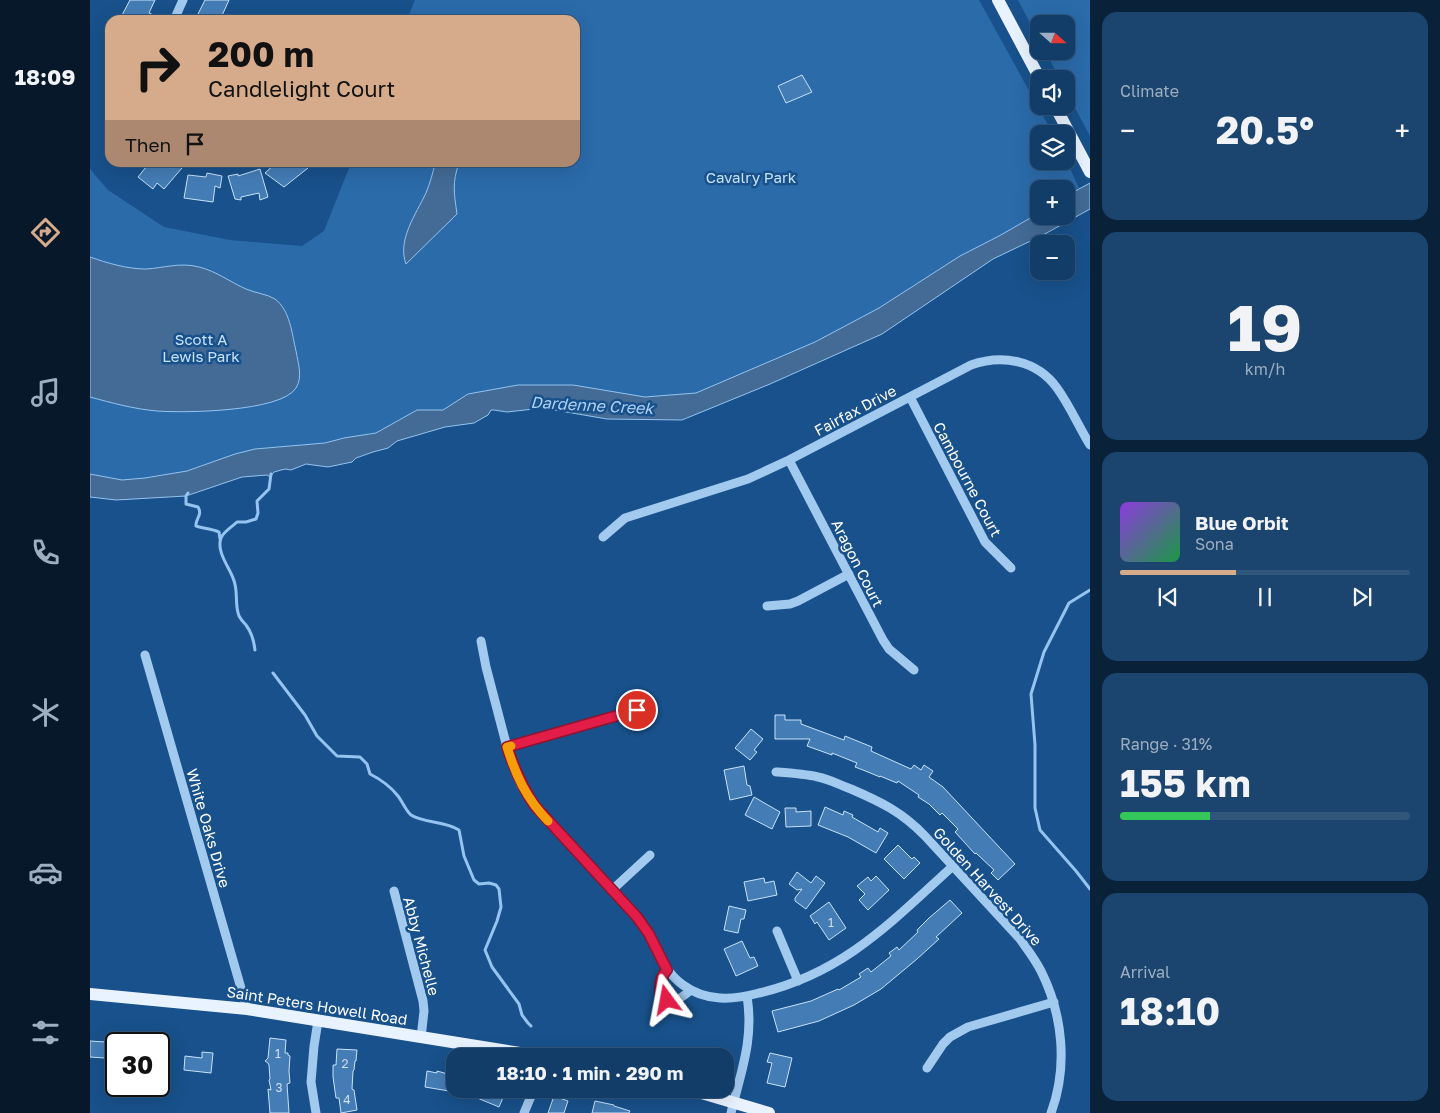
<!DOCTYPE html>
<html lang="en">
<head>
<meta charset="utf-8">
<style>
  body { margin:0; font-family:"Golos Text",sans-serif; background:#1b446e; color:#f1f3f6; height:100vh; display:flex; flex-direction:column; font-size:19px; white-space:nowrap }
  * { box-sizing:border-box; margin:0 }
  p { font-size:16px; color:#9caec0 }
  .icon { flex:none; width:28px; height:28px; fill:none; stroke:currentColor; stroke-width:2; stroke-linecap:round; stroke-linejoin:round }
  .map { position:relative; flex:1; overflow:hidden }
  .panel { display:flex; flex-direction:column; gap:12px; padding:12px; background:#0a2239; width:350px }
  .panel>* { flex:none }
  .guide { position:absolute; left:15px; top:15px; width:475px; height:152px; border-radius:15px; box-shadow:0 5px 20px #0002,0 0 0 1px #31567c; background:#d6ab8b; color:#111; overflow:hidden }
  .needle { width:32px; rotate:111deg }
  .fabs { position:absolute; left:940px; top:15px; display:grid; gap:10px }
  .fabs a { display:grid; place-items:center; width:45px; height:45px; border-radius:10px; background:#123d68; box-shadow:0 5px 20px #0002,0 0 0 1px #31567c; font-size:25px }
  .speed { position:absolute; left:15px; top:1032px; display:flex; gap:10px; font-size:25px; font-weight:700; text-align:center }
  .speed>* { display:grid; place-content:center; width:65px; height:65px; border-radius:50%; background:#123d68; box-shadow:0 5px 20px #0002,0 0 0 1px #31567c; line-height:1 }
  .speed .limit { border:2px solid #111; border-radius:8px; background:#fff; color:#111 }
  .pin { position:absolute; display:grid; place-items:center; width:42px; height:42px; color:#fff; margin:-21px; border:2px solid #fff; border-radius:50%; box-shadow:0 1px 5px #0007 }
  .me { position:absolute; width:55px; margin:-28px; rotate:347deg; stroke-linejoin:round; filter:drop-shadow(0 0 4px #0008) }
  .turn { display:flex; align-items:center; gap:18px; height:105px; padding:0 20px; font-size:22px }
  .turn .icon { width:65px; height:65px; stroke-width:2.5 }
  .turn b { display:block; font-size:35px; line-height:42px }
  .then { display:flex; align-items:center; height:48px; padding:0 20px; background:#0003; gap:10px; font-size:19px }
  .big { font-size:38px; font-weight:700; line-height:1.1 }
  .panel .card { flex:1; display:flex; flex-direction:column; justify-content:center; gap:8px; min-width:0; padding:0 18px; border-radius:15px; background:#1b446e }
  .panel .dial { align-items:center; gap:0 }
  .dial b { font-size:65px; line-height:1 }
  .song { display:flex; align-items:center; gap:15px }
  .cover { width:60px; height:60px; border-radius:8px; background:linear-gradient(135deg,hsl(270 70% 55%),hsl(140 70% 35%)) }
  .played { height:5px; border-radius:2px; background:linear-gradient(90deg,#d6ab8b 40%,#31567c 40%) }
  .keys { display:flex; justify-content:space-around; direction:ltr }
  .heat { display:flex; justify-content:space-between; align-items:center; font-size:28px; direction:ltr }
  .charge { height:8px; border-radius:4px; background:linear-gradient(90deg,#34c759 31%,#31567c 0) }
  .trip { position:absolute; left:356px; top:1048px; width:288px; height:50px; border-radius:15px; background:#123d68; box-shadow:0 5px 20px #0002,0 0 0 1px #31567c; font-weight:700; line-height:50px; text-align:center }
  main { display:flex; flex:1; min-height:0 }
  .tab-bar { display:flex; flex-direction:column; width:90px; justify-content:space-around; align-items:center; background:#07182a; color:#9caec0 }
  .tab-bar .icon { width:35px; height:35px }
  .tab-bar .active { color:#d6ab8b }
  .tab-bar b { font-size:22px; color:#f1f3f6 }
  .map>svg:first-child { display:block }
  .green { fill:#2b6baa }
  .water { fill:#436b96; stroke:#95c4f1 }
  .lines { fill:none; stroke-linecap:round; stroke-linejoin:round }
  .stream { stroke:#95c4f1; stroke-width:3 }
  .building { fill:#447db6; stroke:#c8e2fa }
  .minor { stroke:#a2c9ee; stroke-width:9 }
  .major { stroke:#e9f3ff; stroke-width:12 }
  .route-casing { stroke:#92132f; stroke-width:12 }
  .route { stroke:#e11d48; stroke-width:9 }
  .slow { stroke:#f59e0b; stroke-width:9 }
  .labels { text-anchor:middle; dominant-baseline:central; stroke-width:5; stroke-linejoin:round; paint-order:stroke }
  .number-label { font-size:12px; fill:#d0deed }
  .park-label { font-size:15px; fill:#c8e2fa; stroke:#18518b }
  .street-label { font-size:15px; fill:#fff; stroke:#18518b }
  .water-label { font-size:16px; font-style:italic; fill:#aed2f5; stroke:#18518b }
</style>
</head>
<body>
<main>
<nav class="tab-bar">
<b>18:09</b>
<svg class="icon active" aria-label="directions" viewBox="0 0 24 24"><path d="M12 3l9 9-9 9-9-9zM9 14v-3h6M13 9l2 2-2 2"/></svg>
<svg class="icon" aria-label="music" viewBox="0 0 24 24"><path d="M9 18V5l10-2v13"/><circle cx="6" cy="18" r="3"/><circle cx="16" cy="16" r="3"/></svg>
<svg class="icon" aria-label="phone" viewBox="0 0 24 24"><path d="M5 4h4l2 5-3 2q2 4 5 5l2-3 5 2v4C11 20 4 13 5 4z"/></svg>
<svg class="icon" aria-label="climate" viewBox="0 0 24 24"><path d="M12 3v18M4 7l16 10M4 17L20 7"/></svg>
<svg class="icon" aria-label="car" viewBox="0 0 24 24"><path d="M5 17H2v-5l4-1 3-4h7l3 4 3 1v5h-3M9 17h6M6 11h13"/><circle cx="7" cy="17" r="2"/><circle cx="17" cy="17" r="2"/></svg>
<svg class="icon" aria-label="filters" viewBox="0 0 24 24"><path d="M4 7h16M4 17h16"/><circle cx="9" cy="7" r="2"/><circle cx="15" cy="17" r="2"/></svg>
</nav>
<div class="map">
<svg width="1000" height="1113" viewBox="0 0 1000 1113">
  <rect width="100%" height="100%" fill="#18518b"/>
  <path class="green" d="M325,0H889L963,134H949V161H976V160L989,188L976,196V189H949V213L909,236L870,256L789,308L725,342L606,393L555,397L483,385H428L378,394L353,410H327L286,433L254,438L235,443L165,449L145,454L97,471L55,478L32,480L0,474V169L18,190L74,227L140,240L212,246L234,231L261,163L485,162V20H317Z
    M928,0H1000V136L976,91V79H970L955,51H976V24H949V40Z"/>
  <path class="water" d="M345,163H369C362,183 364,193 367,214L316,264C307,240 326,214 336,193C340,183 343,173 345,163Z
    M1000,183V209L953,235L903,259L792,334L680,384L592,420L517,419L453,408L417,412L404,410H401L398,415L384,423L355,427L307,441L298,448L283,452L266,458L262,462L238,467L216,464L201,470L195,469L184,472L180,477L177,475L152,477L96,496L26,500L0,497V474L32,480L55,478L97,471L145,454L165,449L235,443L254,438L286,433L327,410H353L378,394L428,385H483L555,397L606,393L725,342L789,308L870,256L909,236L949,213V216H976V196Z
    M0,257C17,263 37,269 56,269C74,268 90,262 109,267C126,271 140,282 156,289C165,293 177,294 185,299C200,310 202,334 206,351C208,363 213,377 206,388C191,412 94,413 67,411C44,409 22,403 0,397Z"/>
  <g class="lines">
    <path class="stream" d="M98,493L96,496V504L108,507C113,515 105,519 106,526C114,529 121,528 129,532L130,539
      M1000,590L979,603L954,652L941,694L945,745V808L950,830L986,871L1000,889
      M165,650C164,641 162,633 156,625C153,622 151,620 149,616C144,603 149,591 143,578C139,567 126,551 131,538C133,532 142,527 147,522H156L166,519L168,513L167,501L179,489L181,474
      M183,673L215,715L227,736L247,756L270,757L277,764L280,774C292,780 300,786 308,796C312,801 316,811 321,815C333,823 355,821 369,830L374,856L384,880L389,884L399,883L406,885L409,889L411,907L407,921L395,950L402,967L429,1004L432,1015L438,1023L441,1026"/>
  </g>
  <path class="building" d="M40,0H65L59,13L75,20H35L31,17Z
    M115,0H139L130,20H121L108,14Z
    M712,75L722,92L696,103L688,86Z
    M60,162H86L92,168L74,189L67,183L63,189L48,177Z
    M187,162H220L217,167L218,168L194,187L175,173Z
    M170,169L178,197L170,200L169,193L151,197V200L145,199L138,176L148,174V176Z
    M117,173L132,176L130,188L125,186L123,202L94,198L98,175L116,177Z
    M685,715H695V720H711V724L754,740L755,736L782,747L781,751L821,769L824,765L831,770L834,765L843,771L839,777L853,787L925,864L908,880L901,873L904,870L886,853L885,854L865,832L868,829L852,813L850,815L839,804L828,797L829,795L808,781L807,783L790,776V777L773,770L765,767L767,763L742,753V755L717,746L720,739H685Z
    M661,729L673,739L664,750L667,752L660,760L645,748Z
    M654,766L657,785L660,786L662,795L640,800L634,770Z
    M664,797L690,812L682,829L655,815Z
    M735,807L753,815L754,811L763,815L762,817L788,832L790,828L798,833L786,853L758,837L728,825Z
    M695,808H706V812L721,811V826L696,827Z
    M808,845L822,859L824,857L830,863L814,879L794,859Z
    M707,872L721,883L726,876L735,883L716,909L705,901V898L712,889L707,890L699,884Z
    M786,876L799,890L778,910L769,900L775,894L767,886L778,877L781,881Z
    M674,878L675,883L684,881L687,895L658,901L654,882Z
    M860,900L872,913L846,937L849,939L827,959L791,989L764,1005L729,1021L688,1032L682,1011L721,1001L748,989L749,990L771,977L769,974L778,968L781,972L801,956L799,953L807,947L809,950L828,932L827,930L839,918Z
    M739,902L756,928L739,940L727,922L725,924L720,916Z
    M639,906L656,910L654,919H651L648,933L634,930Z
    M652,941L660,958L664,957L668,966L646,976L634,949Z
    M180,1038L196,1040L195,1053H198V1055L200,1056L199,1071L200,1083L197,1084L199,1113H180L178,1089L181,1090L179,1080L180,1079L179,1065L178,1063L175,1061L178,1058Z
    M0,1041L16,1042L15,1058L0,1057Z
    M247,1049L267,1050L266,1061H265L264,1070L263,1071L262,1089L264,1090L267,1110L251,1113L249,1098H246L243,1077V1065H246Z
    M112,1052L123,1053L121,1073L94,1070L95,1056L112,1058Z
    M680,1053L702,1058L695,1087L677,1083L682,1063L677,1062Z
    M337,1071L347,1073V1071L365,1076V1092L335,1087Z
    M382,1089H404L415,1093L409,1107L380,1095Z
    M464,1096L478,1101L474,1113H458Z
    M505,1101L524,1105V1106L540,1111L539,1113H502Z"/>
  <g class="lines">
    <path class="minor" d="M84,20L93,0
      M820,397L895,542L921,568
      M699,460L793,640L799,649L824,670
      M513,537L535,518L658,479L699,460L881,365C912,354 947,360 967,388C980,406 989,427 1000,445
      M677,606L700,604L708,601L759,574
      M391,641L396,667L417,747L425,771L431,785L445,806L453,816L547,917C553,925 559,933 564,942C572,959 576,973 593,985C616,1002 643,1000 669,993C754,973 801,922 863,866
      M55,655L157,1009
      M417,747L547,710
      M686,772C700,773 715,774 728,777C739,779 750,785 761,789C791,802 812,812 835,836L930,939C937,949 945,959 951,971C973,1015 978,1067 961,1113
      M522,890L560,855
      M304,891L333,1001L334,1011L331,1038
      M687,931L708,981
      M577,970C570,977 570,986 571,995C583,1005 590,999 601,990
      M837,1068L853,1044L860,1037L878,1027L964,1002
      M226,1113L221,1082L224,1046L228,1021
      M434,1113L444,1089
      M641,1113C651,1071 664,1040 657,996"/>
    <path class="major" d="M908,0L950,79
      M965,106L1000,172
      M0,994L157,1009L449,1056
      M598,1089L679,1113"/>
  </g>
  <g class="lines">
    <g class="route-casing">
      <path id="route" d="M547,710L417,747C424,768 432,787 445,806L547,917L559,934L577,970C570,977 570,985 570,995L577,1000"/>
    </g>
    <use href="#route" class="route"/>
    <path class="slow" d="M421,746L417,747C426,776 436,798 458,821"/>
  </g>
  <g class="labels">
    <g class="number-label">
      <text x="741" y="922">1</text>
      <text x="188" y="1053">1</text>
      <text x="255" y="1063">2</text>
      <text x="189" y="1087">3</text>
      <text x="257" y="1099">4</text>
    </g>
    <g class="park-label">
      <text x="661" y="177">Cavalry Park</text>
      <text x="111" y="339">Scott A<tspan x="111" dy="17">Lewis Park</tspan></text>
    </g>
    <g class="street-label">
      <text transform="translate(765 410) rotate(-28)">Fairfax Drive</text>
      <text transform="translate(878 479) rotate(62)">Cambourne Court</text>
      <text transform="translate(768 563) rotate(63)">Aragon Court</text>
      <text transform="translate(119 828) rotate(74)">White Oaks Drive</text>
      <text transform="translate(898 886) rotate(48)">Golden Harvest Drive</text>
      <text transform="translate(332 946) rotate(75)">Abby Michelle</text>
      <text transform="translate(227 1005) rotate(9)">Saint Peters Howell Road</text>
    </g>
    <g class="water-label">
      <text transform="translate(502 405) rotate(3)">Dardenne Creek</text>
    </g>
  </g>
</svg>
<div class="fabs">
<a><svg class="needle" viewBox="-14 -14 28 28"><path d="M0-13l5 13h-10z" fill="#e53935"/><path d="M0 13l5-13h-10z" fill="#9caec0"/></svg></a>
<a><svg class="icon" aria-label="sound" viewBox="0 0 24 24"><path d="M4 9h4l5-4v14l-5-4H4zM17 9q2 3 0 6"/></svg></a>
<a><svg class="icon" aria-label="layers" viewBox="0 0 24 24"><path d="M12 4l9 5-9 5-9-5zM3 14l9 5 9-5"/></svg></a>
<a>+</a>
<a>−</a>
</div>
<div class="speed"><div class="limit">30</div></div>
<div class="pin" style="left:547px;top:710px;background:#d93025"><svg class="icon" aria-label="arrive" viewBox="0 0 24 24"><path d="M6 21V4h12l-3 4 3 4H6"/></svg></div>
<svg class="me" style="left:577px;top:1000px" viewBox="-20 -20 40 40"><path d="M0-17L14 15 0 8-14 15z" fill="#e11d48" stroke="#fff" stroke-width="4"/></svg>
<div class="trip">18:10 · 1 min · 290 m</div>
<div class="guide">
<div class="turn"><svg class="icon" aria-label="right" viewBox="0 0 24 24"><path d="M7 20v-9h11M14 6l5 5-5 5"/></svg><div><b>200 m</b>Candlelight Court</div></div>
<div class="then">Then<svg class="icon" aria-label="arrive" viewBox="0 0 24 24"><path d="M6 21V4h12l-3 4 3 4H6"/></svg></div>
</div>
</div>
<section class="panel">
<div class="card"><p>Climate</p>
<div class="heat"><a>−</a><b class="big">20.5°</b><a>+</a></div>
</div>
<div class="card dial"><b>19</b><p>km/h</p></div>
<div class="card">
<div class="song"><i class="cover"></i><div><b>Blue Orbit</b><p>Sona</p></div></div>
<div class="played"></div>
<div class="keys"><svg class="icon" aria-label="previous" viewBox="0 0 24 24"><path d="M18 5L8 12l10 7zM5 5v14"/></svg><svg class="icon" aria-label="pause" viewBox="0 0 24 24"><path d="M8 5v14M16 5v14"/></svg><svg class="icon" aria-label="next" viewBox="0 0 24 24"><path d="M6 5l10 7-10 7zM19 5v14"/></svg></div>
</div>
<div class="card"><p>Range · 31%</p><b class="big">155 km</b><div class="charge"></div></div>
<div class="card"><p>Arrival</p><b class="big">18:10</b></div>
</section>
</main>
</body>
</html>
